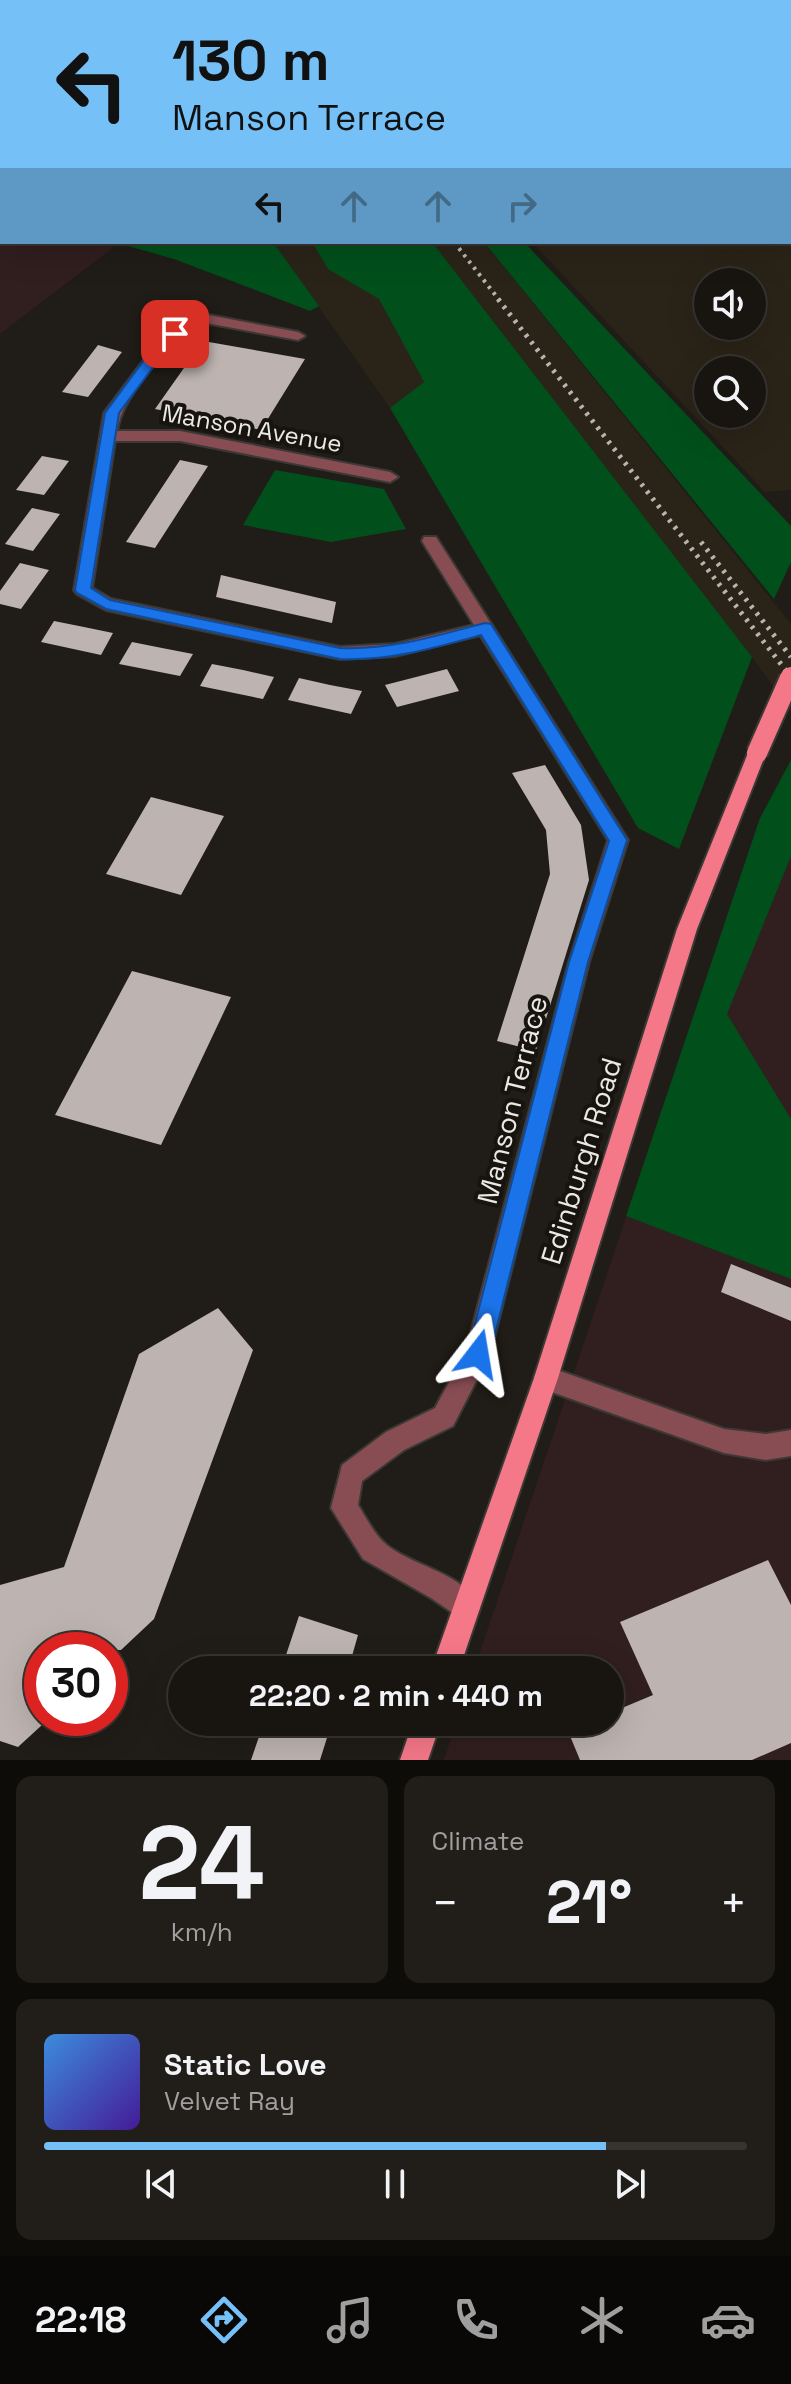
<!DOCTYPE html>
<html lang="en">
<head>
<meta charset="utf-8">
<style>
  body { margin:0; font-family:"Space Grotesk",sans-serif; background:#211e1a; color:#f1f3f6; height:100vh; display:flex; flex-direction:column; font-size:30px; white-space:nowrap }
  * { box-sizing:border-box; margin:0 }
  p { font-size:26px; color:#9f9f9f }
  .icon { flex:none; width:44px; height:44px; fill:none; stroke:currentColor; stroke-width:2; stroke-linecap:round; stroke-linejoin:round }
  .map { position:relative; height:1760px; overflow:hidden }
  .details { display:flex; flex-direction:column; gap:16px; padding:16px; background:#0d0c09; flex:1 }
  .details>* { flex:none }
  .guide { position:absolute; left:0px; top:0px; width:792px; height:244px; box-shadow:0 8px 32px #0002,0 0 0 2px #363431; background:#75c0f6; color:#111; overflow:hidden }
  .tools { position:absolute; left:694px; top:268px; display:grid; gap:16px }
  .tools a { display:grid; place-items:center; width:72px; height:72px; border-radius:50%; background:#181511; box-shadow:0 8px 32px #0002,0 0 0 2px #363431; font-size:40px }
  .speed { position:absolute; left:24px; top:1632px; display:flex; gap:16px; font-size:40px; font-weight:700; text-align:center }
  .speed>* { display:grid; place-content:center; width:104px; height:104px; border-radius:50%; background:#181511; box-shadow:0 8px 32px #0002,0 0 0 2px #363431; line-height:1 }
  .speed .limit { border:12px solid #d22; background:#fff; color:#111 }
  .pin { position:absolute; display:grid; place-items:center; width:68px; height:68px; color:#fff; margin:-34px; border-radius:16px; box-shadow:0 4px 12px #0006 }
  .me { position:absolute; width:88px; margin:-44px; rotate:14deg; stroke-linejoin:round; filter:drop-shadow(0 0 6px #0008) }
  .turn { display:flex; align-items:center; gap:28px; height:168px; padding:0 40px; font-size:36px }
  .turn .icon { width:104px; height:104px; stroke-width:2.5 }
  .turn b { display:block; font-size:56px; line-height:68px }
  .lanes { display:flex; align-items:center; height:76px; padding:0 40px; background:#0003; justify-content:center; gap:40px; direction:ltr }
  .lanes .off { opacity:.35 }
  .big { font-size:60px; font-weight:700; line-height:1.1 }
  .details .widget { flex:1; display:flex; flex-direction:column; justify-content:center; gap:12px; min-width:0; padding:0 28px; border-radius:16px; background:#211e1a }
  .details .dial { align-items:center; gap:0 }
  .dial b { font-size:104px; line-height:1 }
  .song { display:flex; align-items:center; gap:24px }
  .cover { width:96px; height:96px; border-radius:12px; background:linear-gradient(135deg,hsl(210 70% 55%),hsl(260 70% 35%)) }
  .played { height:8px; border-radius:4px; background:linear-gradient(90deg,#75c0f6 80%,#363431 80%) }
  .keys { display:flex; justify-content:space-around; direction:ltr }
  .heat { display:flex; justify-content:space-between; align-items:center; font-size:44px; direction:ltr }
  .details .tiles { flex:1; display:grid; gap:16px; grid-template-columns:1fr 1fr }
  .widget:last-child { grid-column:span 2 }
  .trip { position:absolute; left:168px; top:1656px; width:456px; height:80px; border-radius:40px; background:#181511; box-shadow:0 8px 32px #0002,0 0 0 2px #363431; font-weight:700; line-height:80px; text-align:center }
  .tab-bar { display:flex; height:128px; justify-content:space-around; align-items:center; background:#0a0807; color:#9f9f9f }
  .tab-bar .icon { width:56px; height:56px }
  .tab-bar .on { color:#75c0f6 }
  .tab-bar b { font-size:36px; color:#f1f3f6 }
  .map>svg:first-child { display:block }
  .built { fill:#2a2318; fill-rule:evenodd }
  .industrial { fill:#311e1f }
  .green { fill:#014f1b }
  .building { fill:#bdb3b1 }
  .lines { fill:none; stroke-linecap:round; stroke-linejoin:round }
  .minor-casing { stroke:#3c3934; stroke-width:4 }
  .major-casing { stroke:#3c3934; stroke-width:4 }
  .minor { fill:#884c53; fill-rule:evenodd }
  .major { fill:#f57889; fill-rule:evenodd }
  .rail-far1 { stroke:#b8b5b1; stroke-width:4; stroke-dasharray:3 5; stroke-linecap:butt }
  .rail { stroke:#b8b5b1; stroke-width:5; stroke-dasharray:3 6; stroke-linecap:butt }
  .major-bridge-far1-casing { stroke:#3c3934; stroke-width:19; stroke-linecap:butt }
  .major-bridge-casing { stroke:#3c3934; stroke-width:24; stroke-linecap:butt }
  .major-bridge-far1 { stroke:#f57889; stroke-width:16 }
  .major-bridge { stroke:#f57889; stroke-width:20 }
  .route { fill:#1a73e8; stroke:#114b97; stroke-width:2 }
  .labels { text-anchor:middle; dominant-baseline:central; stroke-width:8; stroke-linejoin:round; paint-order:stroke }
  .far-street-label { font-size:24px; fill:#ebe8e5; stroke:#17130e }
  .street-label { font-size:28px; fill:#ebe8e5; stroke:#17130e }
</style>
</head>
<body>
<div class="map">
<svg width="791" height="1760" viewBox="0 0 791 1760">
  <rect width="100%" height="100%" fill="#201c17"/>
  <path class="built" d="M791,43V490L765,492L532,242H790ZM708,282H752V326H708ZM752,370V414H708V370Z
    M273,242H484L791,624V712L752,657L679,849L638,828L390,408Z"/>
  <path class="industrial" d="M0,0L191,2H2V212Z
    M0,214L2,242H96L114,247L0,334Z
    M760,818L791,855V1760H444L456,1722H610V1670H474Z"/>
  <path class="green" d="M131,242H273L319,306L310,311L174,259L128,246Z
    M312,242H432L752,657L679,849L638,828L390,408L424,382L379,299L328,269Z
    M484,242H524L791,526V562L774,599Z
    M275,470L384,489L406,529L331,542L243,525Z
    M791,760V856L727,1014L791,1119V1279L626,1216L760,818Z"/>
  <path class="building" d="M203,341L305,359L261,430L155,409Z
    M98,345L122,352L88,397L62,392Z
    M42,456L69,461L44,495L16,490Z
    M180,460L208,466L155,548L126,542Z
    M32,508L60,514L33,551L5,544Z
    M20,563L49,570L21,609L0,604V591Z
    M221,575L336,602L332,623L216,597Z
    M54,621L84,627L113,633L101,655L41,642Z
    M132,642L162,648L193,654L180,676L119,664Z
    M212,664L243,670L274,677L263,699L200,686Z
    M447,669L459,691L397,707L385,685Z
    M299,678L330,685L362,691L351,714L288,700Z
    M545,765L581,825L589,880L536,1051L497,1041L550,874L546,830L512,773Z
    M151,797L224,816L181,895L106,874Z
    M132,971L231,997L161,1145L55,1115Z
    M731,1264L791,1288V1321L721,1292Z
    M218,1308L253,1350L154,1619L121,1650H42V1725L18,1747L0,1741V1585L64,1567L139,1354Z
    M768,1560L791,1605V1743L752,1760H580L568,1731L589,1722H610V1713L653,1695L620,1622Z
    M299,1616L358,1635L348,1670H281Z
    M264,1722H332L320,1760H251Z"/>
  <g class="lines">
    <g class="minor-casing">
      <path id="minor" d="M397,0H409L410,2H398Z
        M449,0H461L463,2H451Z
        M704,0H716L702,2Z
        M734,0H751L753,2H736Z
        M790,16H791V22H790Z
        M192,312L298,332L305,336L298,340L195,321C168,349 123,392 117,431H180L390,472L398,477L390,482L180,441H115L92,588L111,599L340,647L395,644L474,625L422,541L424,537H436L628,840L589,962L490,1354L453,1426L404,1450L362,1481L358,1505C367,1519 375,1536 388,1546C415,1567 465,1573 480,1608L476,1618L466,1622L431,1598L363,1559L331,1508L342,1465L386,1432L435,1408L466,1351L569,962L608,840L480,635L395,656L340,659L106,610L77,594L74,590L104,413L153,348L187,313Z
        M546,1366L724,1429L766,1434L791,1430V1456L766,1460L724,1453L546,1390L537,1386L534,1378L537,1370Z"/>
    </g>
    <g class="major-casing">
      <path id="major" d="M790,25H791V33H790Z
        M757,746L766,753L697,929L558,1378L459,1670H431L534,1378L677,929L748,753Z
        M413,1722H441L428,1760H400Z"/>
    </g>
    <use href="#minor" class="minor"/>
    <use href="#major" class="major"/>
    <path class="rail-far1" d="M454,242L500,301"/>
    <path class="rail" d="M498,299L791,677
      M701,542L791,657"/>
    <g class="major-bridge-far1-casing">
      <path id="major-bridge-far1" d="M789,680L791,675"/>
    </g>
    <g class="major-bridge-casing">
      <path id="major-bridge" d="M757,753L790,678"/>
    </g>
    <use href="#major-bridge-far1" class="major-bridge-far1"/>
    <use href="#major-bridge" class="major-bridge"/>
  </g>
  <path class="route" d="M171,331L182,334L163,354L119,413L91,588L110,600L340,648C391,650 436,636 485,623L491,624L627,840L588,962L490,1354L486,1362L478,1365L470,1362L467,1354L569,962L609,841L481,635C434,648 390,661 340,659L106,609L77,593L75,590L105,413L153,348Z"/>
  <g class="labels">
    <g class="far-street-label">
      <text transform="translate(252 428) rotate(10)">Manson Avenue</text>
    </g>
    <g class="street-label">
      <text transform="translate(512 1100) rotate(-76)">Manson Terrace</text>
      <text transform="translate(581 1161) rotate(-73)">Edinburgh Road</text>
    </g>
  </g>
</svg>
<div class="tools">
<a><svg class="icon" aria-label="sound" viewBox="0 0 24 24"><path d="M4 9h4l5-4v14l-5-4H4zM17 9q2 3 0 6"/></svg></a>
<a><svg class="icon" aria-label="search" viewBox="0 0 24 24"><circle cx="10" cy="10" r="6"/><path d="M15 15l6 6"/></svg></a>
</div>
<div class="speed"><div class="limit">30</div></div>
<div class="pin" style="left:175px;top:334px;background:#d93025"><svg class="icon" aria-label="arrive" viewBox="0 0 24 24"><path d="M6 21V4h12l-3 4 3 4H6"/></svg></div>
<svg class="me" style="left:478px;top:1354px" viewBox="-20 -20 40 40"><path d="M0-17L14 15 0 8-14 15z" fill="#1a73e8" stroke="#fff" stroke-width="4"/></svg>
<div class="trip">22:20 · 2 min · 440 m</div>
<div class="guide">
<div class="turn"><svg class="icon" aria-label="left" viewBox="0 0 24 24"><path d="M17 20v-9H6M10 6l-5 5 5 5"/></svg><div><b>130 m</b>Manson Terrace</div></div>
<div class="lanes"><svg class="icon" aria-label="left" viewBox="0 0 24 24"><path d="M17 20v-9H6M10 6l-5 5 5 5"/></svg><svg class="icon off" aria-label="ahead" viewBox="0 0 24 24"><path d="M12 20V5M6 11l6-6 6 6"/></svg><svg class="icon off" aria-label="ahead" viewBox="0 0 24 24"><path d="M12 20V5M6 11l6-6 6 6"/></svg><svg class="icon off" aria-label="right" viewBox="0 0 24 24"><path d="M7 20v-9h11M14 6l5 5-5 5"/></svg></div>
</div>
</div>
<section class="details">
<div class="tiles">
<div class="widget dial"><b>24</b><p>km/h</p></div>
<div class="widget"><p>Climate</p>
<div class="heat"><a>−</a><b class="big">21°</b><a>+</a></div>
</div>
<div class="widget">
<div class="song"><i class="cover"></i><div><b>Static Love</b><p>Velvet Ray</p></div></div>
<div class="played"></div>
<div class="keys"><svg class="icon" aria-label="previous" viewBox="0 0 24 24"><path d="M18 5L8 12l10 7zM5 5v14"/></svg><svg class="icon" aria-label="pause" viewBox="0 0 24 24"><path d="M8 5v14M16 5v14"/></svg><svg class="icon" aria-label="next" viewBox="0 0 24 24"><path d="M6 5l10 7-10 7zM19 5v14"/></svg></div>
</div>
</div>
</section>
<nav class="tab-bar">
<b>22:18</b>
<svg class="icon on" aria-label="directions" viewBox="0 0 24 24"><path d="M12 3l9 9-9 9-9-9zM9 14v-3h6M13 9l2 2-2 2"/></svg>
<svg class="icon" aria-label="music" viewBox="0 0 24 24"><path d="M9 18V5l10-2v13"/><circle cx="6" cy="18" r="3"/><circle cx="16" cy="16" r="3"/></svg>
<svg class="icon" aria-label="phone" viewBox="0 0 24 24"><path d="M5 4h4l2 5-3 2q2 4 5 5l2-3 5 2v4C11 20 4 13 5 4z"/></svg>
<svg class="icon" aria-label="climate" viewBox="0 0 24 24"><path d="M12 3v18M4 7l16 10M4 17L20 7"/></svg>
<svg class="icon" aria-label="car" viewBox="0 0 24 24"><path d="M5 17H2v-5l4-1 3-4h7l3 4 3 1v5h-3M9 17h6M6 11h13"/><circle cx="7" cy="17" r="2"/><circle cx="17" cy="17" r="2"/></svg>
</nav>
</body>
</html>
